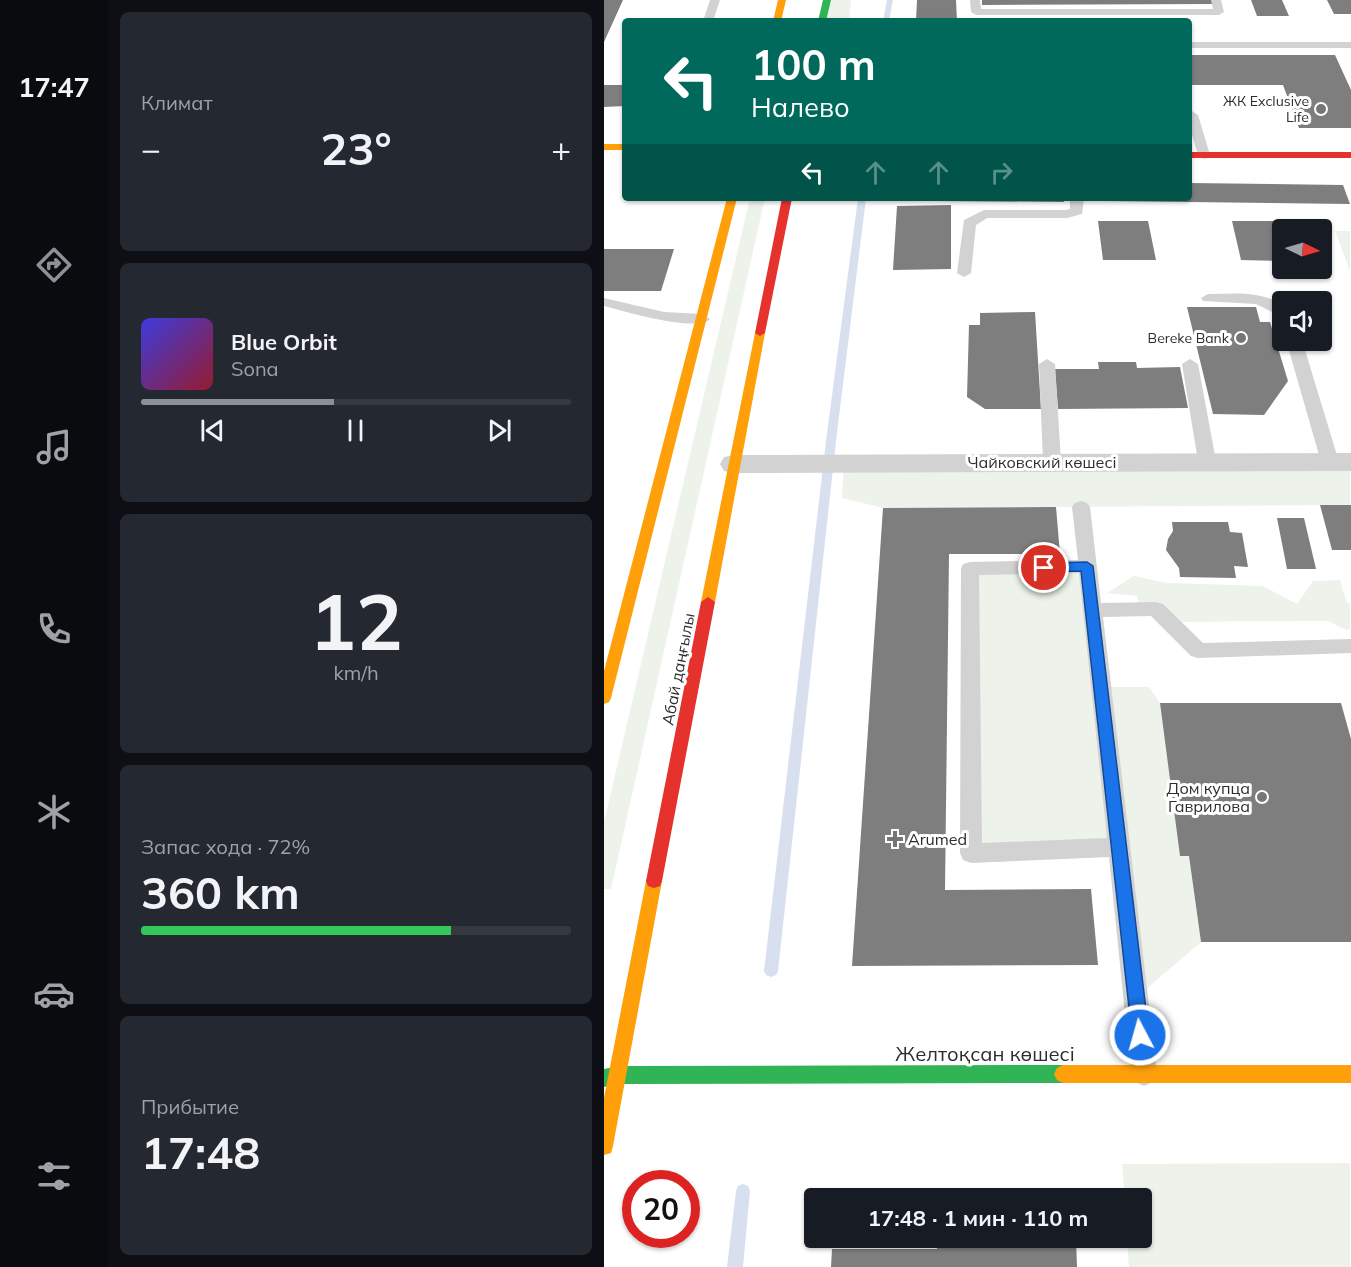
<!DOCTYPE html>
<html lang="ru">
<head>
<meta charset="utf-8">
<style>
  body { margin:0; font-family:Mulish,sans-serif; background:#242831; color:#f1f3f6; height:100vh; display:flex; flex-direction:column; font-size:22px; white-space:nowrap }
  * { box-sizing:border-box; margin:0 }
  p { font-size:20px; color:#9ea1a6 }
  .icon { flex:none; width:33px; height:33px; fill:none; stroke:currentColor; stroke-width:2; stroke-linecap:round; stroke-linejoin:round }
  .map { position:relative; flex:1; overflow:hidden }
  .side { display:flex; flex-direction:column; gap:12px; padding:12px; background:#0d0f14; width:496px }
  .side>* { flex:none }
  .hud { position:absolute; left:18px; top:18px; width:570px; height:183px; border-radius:6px; box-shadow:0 2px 4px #0004; background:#00695c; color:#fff; overflow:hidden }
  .needle { width:39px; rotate:95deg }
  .controls { position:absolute; left:668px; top:219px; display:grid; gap:12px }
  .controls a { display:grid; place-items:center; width:60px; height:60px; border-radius:6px; background:#171b24; box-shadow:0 2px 4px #0004; font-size:30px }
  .speed { position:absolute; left:18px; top:1170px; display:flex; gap:12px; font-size:30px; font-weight:700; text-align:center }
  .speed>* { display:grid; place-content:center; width:78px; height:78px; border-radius:50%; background:#171b24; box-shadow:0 2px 4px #0004; line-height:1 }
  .speed .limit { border:9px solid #d22; background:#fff; color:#111 }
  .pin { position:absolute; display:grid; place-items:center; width:51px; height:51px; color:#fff; margin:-26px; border:3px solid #fff; border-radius:50%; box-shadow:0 2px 6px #0007 }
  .me { position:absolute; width:66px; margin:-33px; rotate:354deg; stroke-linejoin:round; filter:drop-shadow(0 0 4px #0008) }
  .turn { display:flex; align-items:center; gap:21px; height:126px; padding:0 30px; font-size:27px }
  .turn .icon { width:78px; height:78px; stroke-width:2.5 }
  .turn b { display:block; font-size:42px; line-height:51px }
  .lanes { display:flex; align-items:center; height:57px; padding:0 30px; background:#0003; justify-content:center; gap:30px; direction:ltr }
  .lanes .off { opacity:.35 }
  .big { font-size:45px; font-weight:700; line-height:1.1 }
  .side .tile { flex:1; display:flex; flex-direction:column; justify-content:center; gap:9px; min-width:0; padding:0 21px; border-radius:9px; background:#242831 }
  .side .dial { align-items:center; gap:0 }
  .dial b { font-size:78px; line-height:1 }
  .song { display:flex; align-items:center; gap:18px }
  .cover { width:72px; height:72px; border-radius:9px; background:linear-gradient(135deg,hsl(240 70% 55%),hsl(350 70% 35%)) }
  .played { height:6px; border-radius:3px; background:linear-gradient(90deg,#8c9099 45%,#363941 45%) }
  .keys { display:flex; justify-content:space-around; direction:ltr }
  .heat { display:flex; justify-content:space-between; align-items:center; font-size:33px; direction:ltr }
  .charge { height:9px; border-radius:4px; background:linear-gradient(90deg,#34c759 72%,#363941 0) }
  .trip { position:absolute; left:200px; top:1188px; width:348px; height:60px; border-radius:6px; background:#171b24; box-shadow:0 2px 4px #0004; font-weight:700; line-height:60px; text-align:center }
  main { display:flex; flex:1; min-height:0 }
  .menu { display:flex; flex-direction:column; width:108px; justify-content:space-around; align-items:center; background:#090b0e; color:#9ea1a6 }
  .menu .icon { width:42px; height:42px }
  .menu .current { color:#8c9099 }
  .menu b { font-size:27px; color:#f1f3f6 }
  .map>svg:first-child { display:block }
  .green { fill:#edf3eb }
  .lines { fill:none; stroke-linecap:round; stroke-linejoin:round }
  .stream { fill:#d8e0f0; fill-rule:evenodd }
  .building { fill:#7e7e7e }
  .lane { fill:#d2d2d2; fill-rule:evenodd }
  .street { fill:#d2d2d2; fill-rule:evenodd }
  .fast { fill:#30b455; fill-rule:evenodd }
  .slow { fill:#ff9f0a; fill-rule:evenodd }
  .jam { fill:#e5322d; fill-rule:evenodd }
  .route { fill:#1a73e8; stroke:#114b97; stroke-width:1.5 }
  .poi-dot { fill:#767676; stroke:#fff; stroke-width:2 }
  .labels { text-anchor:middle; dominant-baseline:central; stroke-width:6; stroke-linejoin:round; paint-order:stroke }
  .far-poi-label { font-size:14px; fill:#2d2d2d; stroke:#fff; text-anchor:end }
  .street-label { font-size:16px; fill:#2d2d2d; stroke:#fff }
  .poi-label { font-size:16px; fill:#2d2d2d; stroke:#fff; text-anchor:end }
  .near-street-label { font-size:20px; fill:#2d2d2d; stroke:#fff }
</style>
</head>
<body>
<main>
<nav class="menu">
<b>17:47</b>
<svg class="icon current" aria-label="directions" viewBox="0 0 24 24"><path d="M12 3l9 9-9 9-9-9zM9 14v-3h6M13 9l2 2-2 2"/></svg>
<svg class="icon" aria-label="music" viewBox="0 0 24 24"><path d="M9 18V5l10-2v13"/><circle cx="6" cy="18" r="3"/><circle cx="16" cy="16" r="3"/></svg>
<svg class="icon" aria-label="phone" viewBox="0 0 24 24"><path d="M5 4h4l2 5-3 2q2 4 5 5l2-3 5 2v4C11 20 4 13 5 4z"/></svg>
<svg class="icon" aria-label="climate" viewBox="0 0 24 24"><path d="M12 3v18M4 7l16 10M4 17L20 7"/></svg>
<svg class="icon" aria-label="car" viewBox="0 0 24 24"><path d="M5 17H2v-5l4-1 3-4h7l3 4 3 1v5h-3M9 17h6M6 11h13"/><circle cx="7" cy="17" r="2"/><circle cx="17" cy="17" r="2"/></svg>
<svg class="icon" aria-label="filters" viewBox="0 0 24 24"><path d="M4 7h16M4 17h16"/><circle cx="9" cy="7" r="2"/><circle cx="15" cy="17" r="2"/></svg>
</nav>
<section class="side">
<div class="tile"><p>Климат</p>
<div class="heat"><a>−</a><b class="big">23°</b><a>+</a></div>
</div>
<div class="tile">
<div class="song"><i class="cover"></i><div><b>Blue Orbit</b><p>Sona</p></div></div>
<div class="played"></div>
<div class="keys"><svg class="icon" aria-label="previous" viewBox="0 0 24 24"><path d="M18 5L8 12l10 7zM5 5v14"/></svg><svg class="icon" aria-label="pause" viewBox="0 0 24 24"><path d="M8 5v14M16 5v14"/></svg><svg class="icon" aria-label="next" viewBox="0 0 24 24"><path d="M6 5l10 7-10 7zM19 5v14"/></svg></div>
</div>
<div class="tile dial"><b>12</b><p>km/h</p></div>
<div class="tile"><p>Запас хода · 72%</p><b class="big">360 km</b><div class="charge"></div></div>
<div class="tile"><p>Прибытие</p><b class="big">17:48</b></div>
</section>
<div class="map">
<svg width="747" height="1267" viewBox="0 0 747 1267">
  <rect width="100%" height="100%" fill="#fff"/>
  <path class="green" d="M223,0H247L245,21H219Z
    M146,198H161L7,889H0V822Z
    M731,231H746V271Z
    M746,462V505L279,508L238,498L240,463Z
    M483,566L497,687H545L556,703L576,855L585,856L597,942L533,997L515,847L367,853L366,569Z
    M530,576L563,583L659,586L693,604L709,581L736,580L743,603H746V629L742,630L724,621L566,622L535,609L533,596L503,593Z
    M746,1163V1267H525L523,1238H537V1198H521L518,1164Z"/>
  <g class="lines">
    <path class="stream" d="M283,0H289L285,21H279Z
      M254,198H262L232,441L174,971L172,975L167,977L162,975L160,971L222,441Z
      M139,1184L144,1186L146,1191L139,1267H123L132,1191L134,1186Z"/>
  </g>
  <path class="building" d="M0,0H19L0,42Z
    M313,0H352L353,21H312Z
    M378,0H608L609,4L378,5Z
    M647,0H678L685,16H653Z
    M723,0H747V14H730Z
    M585,55H731L747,90V128H695L679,85H585Z
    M0,85H21V106L0,107Z
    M585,183L739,185L746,204L500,201L499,198H585Z
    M336,198H460V202L336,201Z
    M347,205V269L289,270L293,206Z
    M494,221H544L552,260H499Z
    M628,221H675L678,232V261L637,260Z
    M0,249H70L57,291H0Z
    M583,307H652L656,322H666L684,381L660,415L609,414Z
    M431,312L437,409H381L363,397L365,325H376V313Z
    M494,362H532L533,368L576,367L584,408L454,409L451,369H495Z
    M716,505H747V550H728Z
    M452,507L456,554H345L341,890L487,889L494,965L248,966L279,508Z
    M673,518H700L712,569H683Z
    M568,522H624L626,532L638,533L644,567L630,566L632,578L576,577L575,568L562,550L564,539L569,531Z
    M556,703H737L747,739V942H597L585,856H576Z
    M469,1195V1198H379V1196Z
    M333,1238H472L473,1267H227L228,1249H333Z"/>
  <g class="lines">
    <path class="lane" d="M106,0H116L109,21H99Z
      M366,0H376L377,9H609L607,0H617L620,12L615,15H372L367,12Z
      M585,42H747V48H585Z
      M585,109L594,115L606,155L604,158L600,159L594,155L585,125Z
      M466,198H480L478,214L463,218H383L372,225L367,273L360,277L353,273L360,220L380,210H462L466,209Z
      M604,294C629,294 656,290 678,305V317L652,304L599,301L597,298Z
      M0,298L60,312L98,314L106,319C93,333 19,311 0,306Z
      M682,340H698L735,462L732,466H720L717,462Z
      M443,359L451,364L457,462L454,466H442L439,462L435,364Z
      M586,359L594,364L612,461L609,465H597L594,461L578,364Z
      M477,501L483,503L486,507L497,603L552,602L559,604L599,643L747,639V653L594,658L587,656L547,616L499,617L553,1073L549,1082L540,1086L531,1082L527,1073L505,857L367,863L359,860L356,853L357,569L359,564L366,562L474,560L468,507L471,503ZM475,573L503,838L378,843L375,575Z"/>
    <path class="street" d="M747,453V471L130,473L120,471L116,464L120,457L130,455Z"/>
    <path class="fast" d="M219,0H227L222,21H214Z
      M459,1065L465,1068L468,1074L465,1080L459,1083L15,1084L0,1087V1069L15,1066Z"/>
    <path class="slow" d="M174,0H182L177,21H169Z
      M0,144H21V150H0Z
      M123,198H133L7,698L5,702L0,704V671Z
      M156,330L161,333L111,602L104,607L97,602L151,333Z
      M50,874L56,876L58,881L9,1146L7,1153L0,1155V1098L42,881L44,876Z
      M459,1065H747V1083H459L453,1080L450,1074L453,1068Z"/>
    <path class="jam" d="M585,152H747V158H585Z
      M178,198H188L161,333L156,336L151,333Z
      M104,597L111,602L58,881L56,886L50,888L44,886L42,881L97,602Z"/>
  </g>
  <path class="route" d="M483,562L489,566L545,1035L543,1041L536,1043L530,1041L528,1035L477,571L440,572L434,568L440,563Z"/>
  <g class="poi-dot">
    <circle cx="717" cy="109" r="6"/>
    <circle cx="637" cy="338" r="6"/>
    <circle cx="658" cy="797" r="6"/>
    <path d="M288 830h6v6h6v6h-6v6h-6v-6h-6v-6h6z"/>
  </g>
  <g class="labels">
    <g class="far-poi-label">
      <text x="705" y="101">ЖК Exclusive<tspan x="705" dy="16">Life</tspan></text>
      <text x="625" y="338">Bereke Bank</text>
    </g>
    <g class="street-label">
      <text x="438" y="462">Чайковский көшесі</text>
      <text transform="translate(74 669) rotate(-79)">Абай даңғылы</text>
    </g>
    <g class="poi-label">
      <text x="646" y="788">Дом купца<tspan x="646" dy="18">Гаврилова</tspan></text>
      <text x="304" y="839" text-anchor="start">Arumed</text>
    </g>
    <g class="near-street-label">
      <text x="381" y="1053">Желтоқсан көшесі</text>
    </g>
  </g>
</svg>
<div class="controls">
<a><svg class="needle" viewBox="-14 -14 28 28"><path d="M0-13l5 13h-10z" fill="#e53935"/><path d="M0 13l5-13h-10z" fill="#9ea1a6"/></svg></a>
<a><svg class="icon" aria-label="sound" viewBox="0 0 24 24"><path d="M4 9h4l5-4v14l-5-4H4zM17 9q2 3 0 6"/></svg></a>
</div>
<div class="speed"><div class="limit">20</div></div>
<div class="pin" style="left:440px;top:568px;background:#d93025"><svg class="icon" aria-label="arrive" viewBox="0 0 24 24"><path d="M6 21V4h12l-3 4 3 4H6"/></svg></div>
<svg class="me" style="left:536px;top:1035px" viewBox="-20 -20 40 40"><circle r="17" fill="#1a73e8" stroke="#fff" stroke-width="3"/><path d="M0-11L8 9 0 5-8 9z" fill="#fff"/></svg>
<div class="trip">17:48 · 1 мин · 110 m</div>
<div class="hud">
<div class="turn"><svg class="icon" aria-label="left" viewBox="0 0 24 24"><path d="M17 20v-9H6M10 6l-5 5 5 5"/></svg><div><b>100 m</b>Налево</div></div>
<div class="lanes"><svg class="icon" aria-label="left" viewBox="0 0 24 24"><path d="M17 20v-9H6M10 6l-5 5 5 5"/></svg><svg class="icon off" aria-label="ahead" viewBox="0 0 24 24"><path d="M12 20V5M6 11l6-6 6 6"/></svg><svg class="icon off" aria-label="ahead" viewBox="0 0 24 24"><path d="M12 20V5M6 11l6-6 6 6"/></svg><svg class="icon off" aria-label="right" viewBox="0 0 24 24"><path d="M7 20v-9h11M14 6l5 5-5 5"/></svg></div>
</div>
</div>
</main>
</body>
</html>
